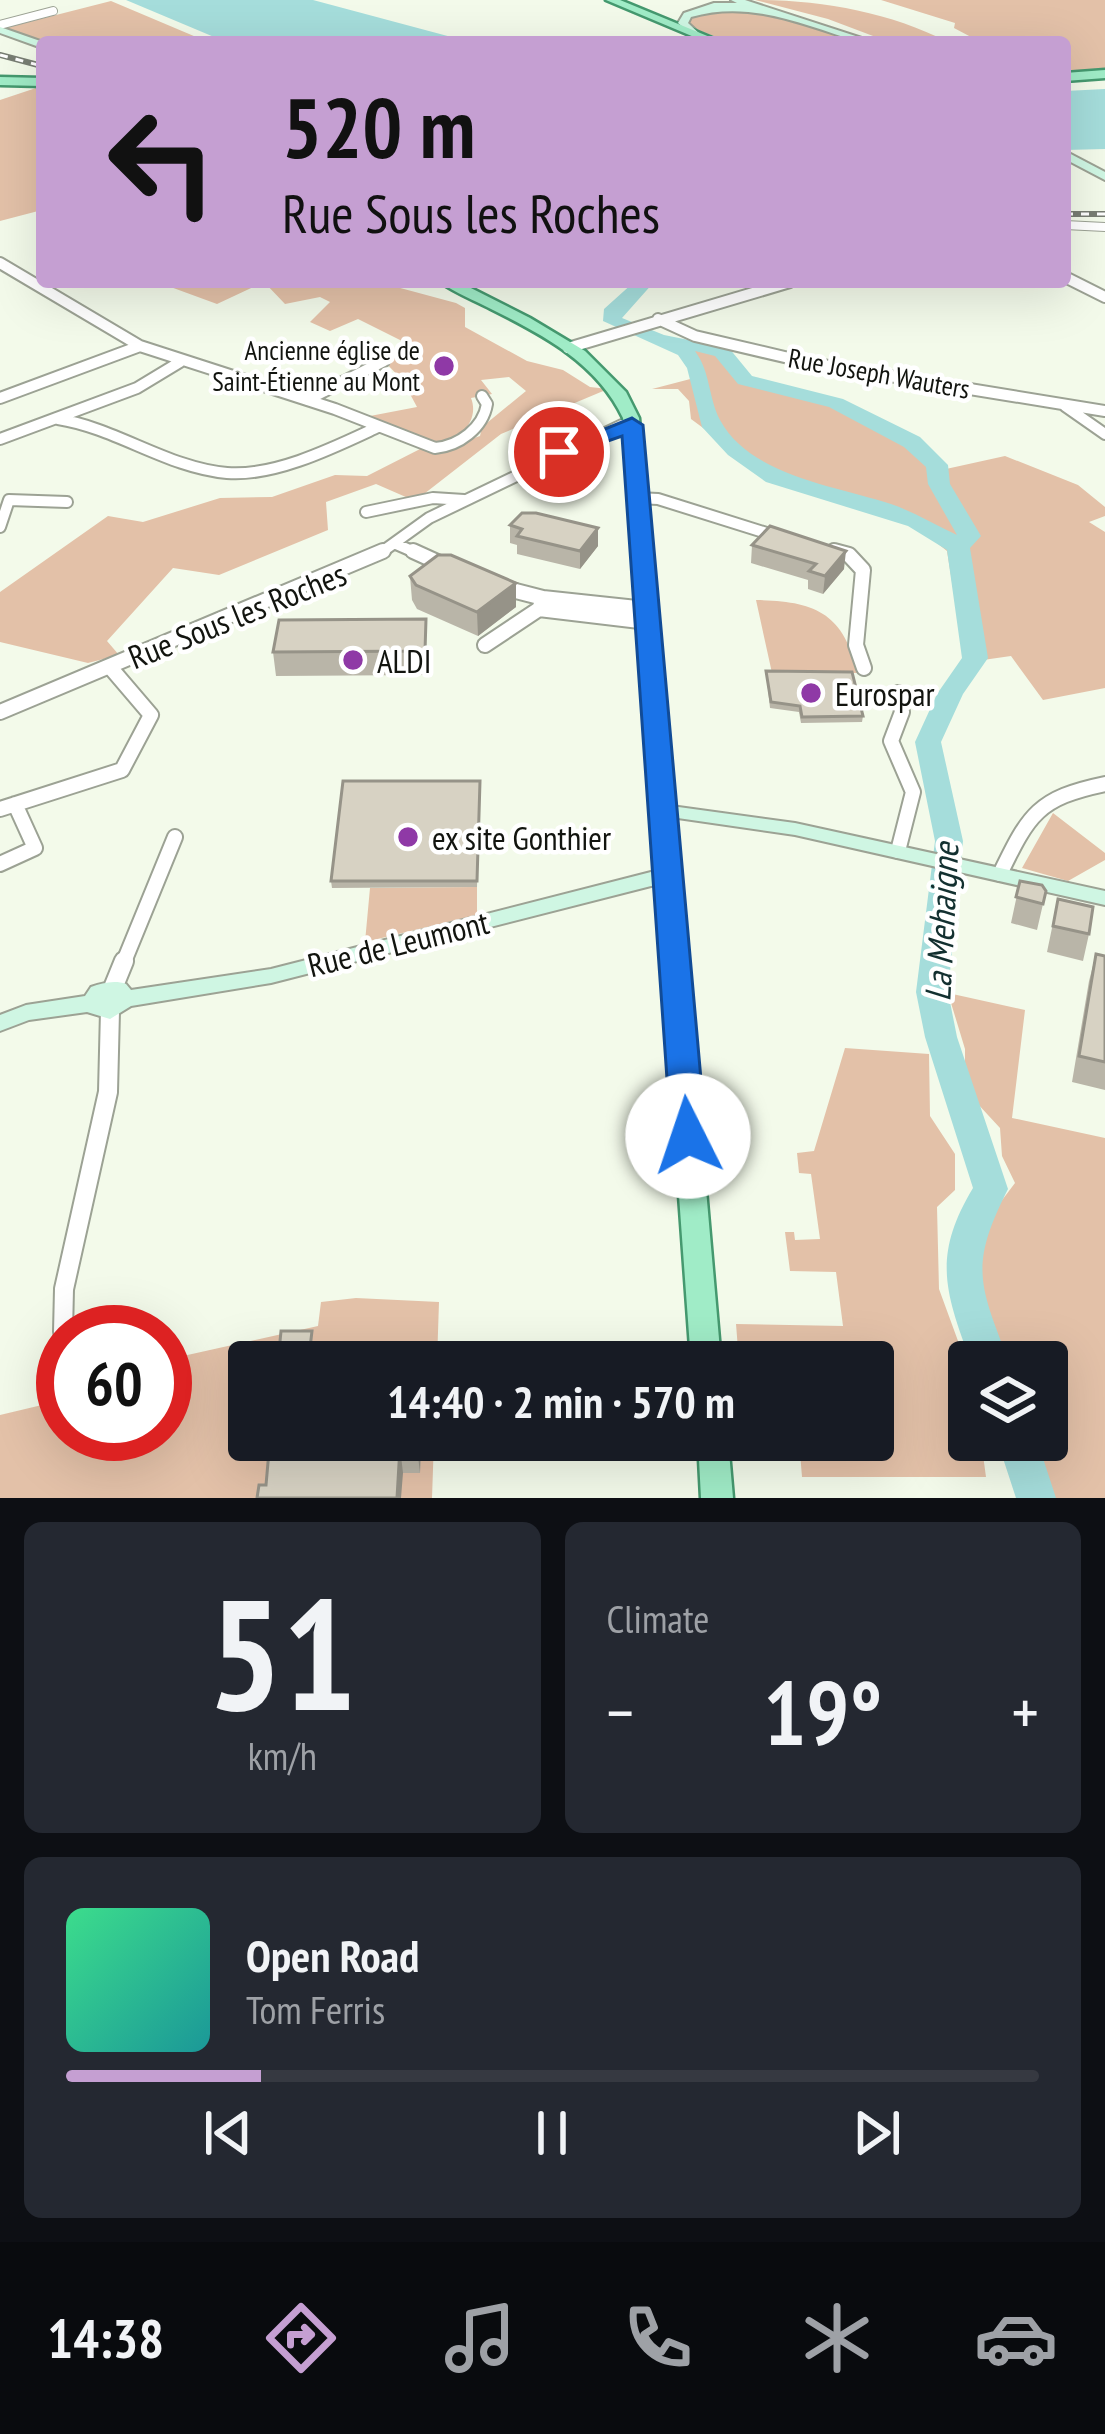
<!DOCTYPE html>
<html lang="en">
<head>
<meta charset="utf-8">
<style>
  body { margin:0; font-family:"PT Sans Narrow",sans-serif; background:#242831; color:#f1f3f6; height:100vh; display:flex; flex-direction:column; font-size:45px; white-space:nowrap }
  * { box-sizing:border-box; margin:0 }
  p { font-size:39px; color:#9ea1a6 }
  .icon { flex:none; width:66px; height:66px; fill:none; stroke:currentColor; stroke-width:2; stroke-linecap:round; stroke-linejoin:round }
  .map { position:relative; height:1498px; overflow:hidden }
  .sheet { display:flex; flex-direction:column; gap:24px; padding:24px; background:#0d0f14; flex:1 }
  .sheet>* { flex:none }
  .guide { position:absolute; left:36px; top:36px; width:1035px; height:252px; border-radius:12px; box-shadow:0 12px 48px #0002; background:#c59fd2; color:#111; overflow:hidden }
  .controls { position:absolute; left:948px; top:1341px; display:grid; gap:24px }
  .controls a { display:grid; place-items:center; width:120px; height:120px; border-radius:12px; background:#171b24; box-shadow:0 12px 48px #0002; font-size:60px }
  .speed { position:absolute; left:36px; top:1305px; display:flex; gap:24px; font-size:60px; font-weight:700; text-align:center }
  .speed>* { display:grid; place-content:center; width:156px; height:156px; border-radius:50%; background:#171b24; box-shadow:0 12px 48px #0002; line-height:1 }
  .speed .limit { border:18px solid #d22; background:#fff; color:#111 }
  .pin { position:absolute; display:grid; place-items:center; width:102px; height:102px; color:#fff; margin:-51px; border:6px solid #fff; border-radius:50%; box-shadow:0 3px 12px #0007 }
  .me { position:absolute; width:132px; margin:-66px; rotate:356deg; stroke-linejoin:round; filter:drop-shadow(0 0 9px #0008) }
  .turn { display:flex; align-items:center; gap:42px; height:252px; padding:0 48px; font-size:54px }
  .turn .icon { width:156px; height:156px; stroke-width:2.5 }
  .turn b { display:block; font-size:84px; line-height:102px }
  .big { font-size:90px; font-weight:700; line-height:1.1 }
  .sheet .tile { flex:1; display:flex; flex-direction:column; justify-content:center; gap:18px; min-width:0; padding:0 42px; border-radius:18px; background:#242831 }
  .sheet .dial { align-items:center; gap:0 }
  .dial b { font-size:156px; line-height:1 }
  .song { display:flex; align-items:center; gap:36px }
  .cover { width:144px; height:144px; border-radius:18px; background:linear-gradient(135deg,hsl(150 70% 55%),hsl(180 70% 35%)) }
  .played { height:12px; border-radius:6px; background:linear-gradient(90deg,#c59fd2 20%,#363941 20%) }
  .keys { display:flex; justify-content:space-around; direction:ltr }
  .heat { display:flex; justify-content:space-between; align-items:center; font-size:66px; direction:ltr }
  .sheet .tiles { flex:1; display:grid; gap:24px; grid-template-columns:1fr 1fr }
  .tile:last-child { grid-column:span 2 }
  .trip { position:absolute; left:228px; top:1341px; width:666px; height:120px; border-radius:12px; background:#171b24; box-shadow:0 12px 48px #0002; font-weight:700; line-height:120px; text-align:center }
  .dock { display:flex; height:192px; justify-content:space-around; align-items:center; background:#090b0e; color:#9ea1a6 }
  .dock .icon { width:84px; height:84px }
  .dock .active { color:#c59fd2 }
  .dock b { font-size:54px; color:#f1f3f6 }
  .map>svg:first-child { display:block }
  .green { fill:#e3c1a8 }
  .water { fill:#a5dddb }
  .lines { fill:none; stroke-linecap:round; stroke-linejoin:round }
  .river { fill:#a5dddb; fill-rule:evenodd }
  .street-far3-casing { stroke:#9ca294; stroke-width:10 }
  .street-far2-casing { stroke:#9ca294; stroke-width:14 }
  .street-far1-casing { stroke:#9ca294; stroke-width:18 }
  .street-casing { stroke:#9ca294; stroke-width:22 }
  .secondary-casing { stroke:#9ca294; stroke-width:4 }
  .primary-casing { stroke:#45996f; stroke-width:5 }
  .street-far3 { stroke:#fff; stroke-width:8 }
  .street-far2 { stroke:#fff; stroke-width:10 }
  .street-far1 { stroke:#fff; stroke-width:14 }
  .street { stroke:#fff; stroke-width:18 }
  .secondary { fill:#cff6e3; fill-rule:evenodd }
  .primary { fill:#a0ecc7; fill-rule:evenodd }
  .rail-casing { stroke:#787d73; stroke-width:6 }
  .rail { stroke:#fff; stroke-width:3; stroke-dasharray:8; stroke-linecap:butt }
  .wall { fill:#b9b5a8 }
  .shaded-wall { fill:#969388 }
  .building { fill:#d7d2c3; stroke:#969388; stroke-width:3 }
  .route { fill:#1a73e8; stroke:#114b97; stroke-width:3 }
  .poi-dot { fill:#8f39a6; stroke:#fff; stroke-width:4.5 }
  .labels { text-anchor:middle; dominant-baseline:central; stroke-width:9; stroke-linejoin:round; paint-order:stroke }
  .far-poi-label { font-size:27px; fill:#12140f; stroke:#fff; text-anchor:end }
  .far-street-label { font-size:27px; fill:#12140f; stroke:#fff }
  .street-label { font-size:33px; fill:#12140f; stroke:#fff }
  .poi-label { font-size:33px; fill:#12140f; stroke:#fff; text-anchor:start }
  .water-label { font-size:36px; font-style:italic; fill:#133030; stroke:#fff }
</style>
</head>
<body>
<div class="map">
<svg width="1105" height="1498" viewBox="0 0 1105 1498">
  <rect width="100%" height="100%" fill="#f3faea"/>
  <path class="green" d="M755,0C821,0 889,12 948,42H889L828,19Z
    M881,0H1105V68L1065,72V42H948L971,37L954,28L955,23Z
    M111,1L208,42H42L5,28Z
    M702,10H766L860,42H730L687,26L691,15Z
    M42,86V210L0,221V100Z
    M157,282H378L456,303L465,308V327L527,361L563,370L590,387L608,389L501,434L415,501L376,484L326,502L328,530L219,575L173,568L107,641L119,655L88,663L0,642V592L108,516L143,522L220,498L272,497L335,475L367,476L424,447L445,448L480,436L482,427L526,391L509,377L481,380L492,394L471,398C480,421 459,440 438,446L370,416L417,407L403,381L385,362L418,349L358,319L330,331L310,322L330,302L320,297L285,304L264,282L217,304Z
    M652,336L722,352L745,380L837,400L919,445L946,469L1005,456L1078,485L1105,507V516L1089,522L1105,532V688L1043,700L1011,656L983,660L963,650L947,551L913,524L776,482L691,419L689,401L678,389H652L698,377L685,351Z
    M756,600C816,601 843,613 858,673H772Z
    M1053,813L1105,853V860L1068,881L1022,868Z
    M477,887V915L365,942L370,888Z
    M948,993L1025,1010L1012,1118L1105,1138V1498H1054L1037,1440H1047V1362H1008L973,1279L975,1236L1015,1183L1002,1156L1000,1128L976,1102L965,1079V1049Z
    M845,1048L929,1054L930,1116L955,1154V1190L937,1207L939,1289L969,1371V1440H981L986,1477H802L799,1440H873V1362H739L736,1324L843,1326L836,1272L790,1271L785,1232H794L795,1240L820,1239L811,1174L799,1173L797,1153L814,1151Z
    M356,1298L439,1302L437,1362H249V1440H434L432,1498H0V1415L63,1400V1434H165V1360L318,1326L321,1302Z"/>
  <path class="water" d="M126,0H313L470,42H226Z
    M1105,89V149L1065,150V91Z"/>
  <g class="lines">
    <path class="river" d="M634,282H654L622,318L664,335L729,348L752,376L843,399L920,437L948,465L950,484L981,536L970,548L988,658L963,694L941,742L963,841L948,992L957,1037L1008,1189C969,1266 979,1284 1009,1362H971C945,1292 932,1256 973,1188L925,1037L916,992L935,841L915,742L937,694L962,658L947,550L908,526L766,482L728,455L702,427L687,368L678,355L603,321L604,309ZM695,351L715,356L738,384L829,407L904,447L926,467L928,484L957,535C935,525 914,512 891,504C837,486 750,476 720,420C708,397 711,373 695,351Z
      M997,1440H1037L1056,1498H1016Z"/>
    <g class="street-far3-casing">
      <path id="street-far3" d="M0,25L53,11
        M1065,225L1105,227"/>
    </g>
    <g class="street-far2-casing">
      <path id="street-far2" d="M0,263L140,346L335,409L435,448C459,446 483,428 487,404L482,396
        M1065,277L1105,297
        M658,319L695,336L810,363L1105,411
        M568,348L790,282
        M0,398L140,346
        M307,400L384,361
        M1065,406L1105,434
        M58,419C116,428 168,468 227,473C275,477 335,447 378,427
        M0,439L137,388L180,362
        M637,498L658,499L776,536
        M366,512L433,498L464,500
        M0,527L9,500L67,502
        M396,544L419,554
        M833,551L846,554
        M379,554L429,518L622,425H632"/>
    </g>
    <g class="street-far1-casing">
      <path id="street-far1" d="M413,551L446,566
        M834,551L849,555L863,570L856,645L864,668
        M500,587L543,598L646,609
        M539,609L648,622
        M485,645L539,609L542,602
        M898,693L902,712L891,741L913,792L898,851
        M0,712L383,551
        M0,809L122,770L151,715L110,667
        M0,864L35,848L15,804
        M1000,874C1029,814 1038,798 1105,784
        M123,964L175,837"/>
    </g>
    <g class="street-casing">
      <path id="street" d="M113,988L124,961
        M63,1332L64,1289L108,1092L110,1011
        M113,1434L127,1446L143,1443L153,1434"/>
    </g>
    <g class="secondary-casing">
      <path id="secondary" d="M731,0H745L874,42H859C802,24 750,0 691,17L688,23L702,36L697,39L678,23L684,13L714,3H737Z
        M0,27L43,42L42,48L0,33Z
        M1065,151L1105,172V180L1065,159Z
        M664,805L795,823L1105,891V905L795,835L657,815L655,811L657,807Z
        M670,871L677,873L680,878L677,883L651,886L271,983L131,1006L110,1019L87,1012L29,1020L0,1031V1015L26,1005L85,996L91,987C102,983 115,980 126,984L131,990L271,969L651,872Z"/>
    </g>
    <g class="primary-casing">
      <path id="primary" d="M606,0H620L722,42H706Z
        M1105,70V78L1065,81V73Z
        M0,77L42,78V86L0,85Z
        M440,282H459L530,318L585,351L626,392L639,418L721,1362H691L623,418C597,363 543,335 491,309C474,300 455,293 440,282Z
        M698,1440H728L733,1498H701Z"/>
    </g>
    <use href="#street-far3" class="street-far3"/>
    <use href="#street-far2" class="street-far2"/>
    <use href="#street-far1" class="street-far1"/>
    <use href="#street" class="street"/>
    <use href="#secondary" class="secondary"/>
    <use href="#primary" class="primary"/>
    <g class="rail-casing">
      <path id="rail" d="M0,55L42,66
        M1065,214H1105"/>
    </g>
    <use href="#rail" class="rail"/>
  </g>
  <path class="wall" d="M510,525L598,546L580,569L517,554V545L510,543Z
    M752,545L844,569L823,594L808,589V580L751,563Z
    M410,576L516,583V607L478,636L417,609L412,600Z
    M426,619V675L276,676L273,652Z
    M766,671L863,716L862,722L801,723L799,712L770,708Z
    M480,781L477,887L332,888L331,881Z
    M1020,881L1046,891L1037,930L1011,923Z
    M1058,899L1089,934L1083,961L1047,952Z
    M1096,954L1105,956V1090L1072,1082L1089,981Z
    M270,1440H421L420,1473H403L266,1485Z"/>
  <path class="shaded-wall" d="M598,528V546L580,569V551Z
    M846,551L844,569L823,594L825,576Z
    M516,583V607L478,636L477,612Z
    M418,1440H421L420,1473L417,1447Z
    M400,1447L403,1473L401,1498H397Z"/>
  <path class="building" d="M522,513H536L598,528L580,551L517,536L522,529L510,525Z
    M770,526L846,551L825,576L809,571L816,564L752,545Z
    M438,555H451L516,583L477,612L416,585L410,576Z
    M426,619L425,651L273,652L279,620Z
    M766,671L852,672L863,716L802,717L800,706L771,702Z
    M343,781H480L477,881H331Z
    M1020,881L1042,885L1046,891L1043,904L1016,897Z
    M1058,899L1093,907L1089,934L1053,926Z
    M1096,954L1105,956V1062L1079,1056Z
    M281,1331H312L310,1348L406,1347L405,1362H278Z
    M270,1440H418L417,1447H400L397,1498H257L259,1485H266Z"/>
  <path class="route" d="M632,418L643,425L706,1136L701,1145L688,1149L676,1145L671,1136L622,436L559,458L548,452Z"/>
  <g class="poi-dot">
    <circle cx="444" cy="366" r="12"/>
    <circle cx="353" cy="660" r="12"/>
    <circle cx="811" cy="693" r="12"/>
    <circle cx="408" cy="837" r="12"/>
  </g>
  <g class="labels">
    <g class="far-poi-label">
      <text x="420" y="350">Ancienne église de<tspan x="420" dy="31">Saint-Étienne au Mont</tspan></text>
    </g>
    <g class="far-street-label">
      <text transform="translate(879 373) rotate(10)">Rue Joseph Wauters</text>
    </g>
    <g class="street-label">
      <text transform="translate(237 615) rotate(-22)">Rue Sous les Roches</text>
      <text transform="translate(398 943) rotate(-14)">Rue de Leumont</text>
    </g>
    <g class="poi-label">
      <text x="377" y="660">ALDI</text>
      <text x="835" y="693">Eurospar</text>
      <text x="432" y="837">ex site Gonthier</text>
    </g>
    <g class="water-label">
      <text transform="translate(941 922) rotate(-87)">La Mehaigne</text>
    </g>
  </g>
</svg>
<div class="controls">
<a><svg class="icon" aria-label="layers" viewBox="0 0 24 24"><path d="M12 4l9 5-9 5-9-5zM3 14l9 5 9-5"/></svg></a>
</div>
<div class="speed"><div class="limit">60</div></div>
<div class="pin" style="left:559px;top:452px;background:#d93025"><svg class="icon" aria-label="arrive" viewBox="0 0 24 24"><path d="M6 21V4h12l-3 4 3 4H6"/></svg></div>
<svg class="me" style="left:688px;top:1136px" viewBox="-20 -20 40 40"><circle r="19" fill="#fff"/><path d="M0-13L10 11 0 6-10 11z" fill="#1a73e8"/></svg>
<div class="trip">14:40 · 2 min · 570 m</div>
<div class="guide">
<div class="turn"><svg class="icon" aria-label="left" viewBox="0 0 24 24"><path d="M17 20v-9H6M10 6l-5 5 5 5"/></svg><div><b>520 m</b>Rue Sous les Roches</div></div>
</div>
</div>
<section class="sheet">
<div class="tiles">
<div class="tile dial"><b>51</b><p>km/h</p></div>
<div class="tile"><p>Climate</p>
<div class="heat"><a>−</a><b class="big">19°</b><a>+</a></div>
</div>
<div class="tile">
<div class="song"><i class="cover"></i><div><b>Open Road</b><p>Tom Ferris</p></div></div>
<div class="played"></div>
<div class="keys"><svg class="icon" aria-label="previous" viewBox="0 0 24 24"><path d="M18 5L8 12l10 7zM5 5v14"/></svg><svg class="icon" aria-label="pause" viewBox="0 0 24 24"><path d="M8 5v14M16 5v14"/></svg><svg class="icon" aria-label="next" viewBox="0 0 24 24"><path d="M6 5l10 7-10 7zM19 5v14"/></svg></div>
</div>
</div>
</section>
<nav class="dock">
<b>14:38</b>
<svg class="icon active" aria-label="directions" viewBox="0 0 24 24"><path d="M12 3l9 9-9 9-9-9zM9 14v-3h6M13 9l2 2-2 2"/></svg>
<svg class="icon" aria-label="music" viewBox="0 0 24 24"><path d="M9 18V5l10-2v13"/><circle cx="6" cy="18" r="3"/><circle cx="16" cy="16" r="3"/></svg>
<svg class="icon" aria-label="phone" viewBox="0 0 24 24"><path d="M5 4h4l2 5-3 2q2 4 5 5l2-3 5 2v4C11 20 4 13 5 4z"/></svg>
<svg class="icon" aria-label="climate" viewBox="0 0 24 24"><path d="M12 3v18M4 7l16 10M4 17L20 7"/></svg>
<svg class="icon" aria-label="car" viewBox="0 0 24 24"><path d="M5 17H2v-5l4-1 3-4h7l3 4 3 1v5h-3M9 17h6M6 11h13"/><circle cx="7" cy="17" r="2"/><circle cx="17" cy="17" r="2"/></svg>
</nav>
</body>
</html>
